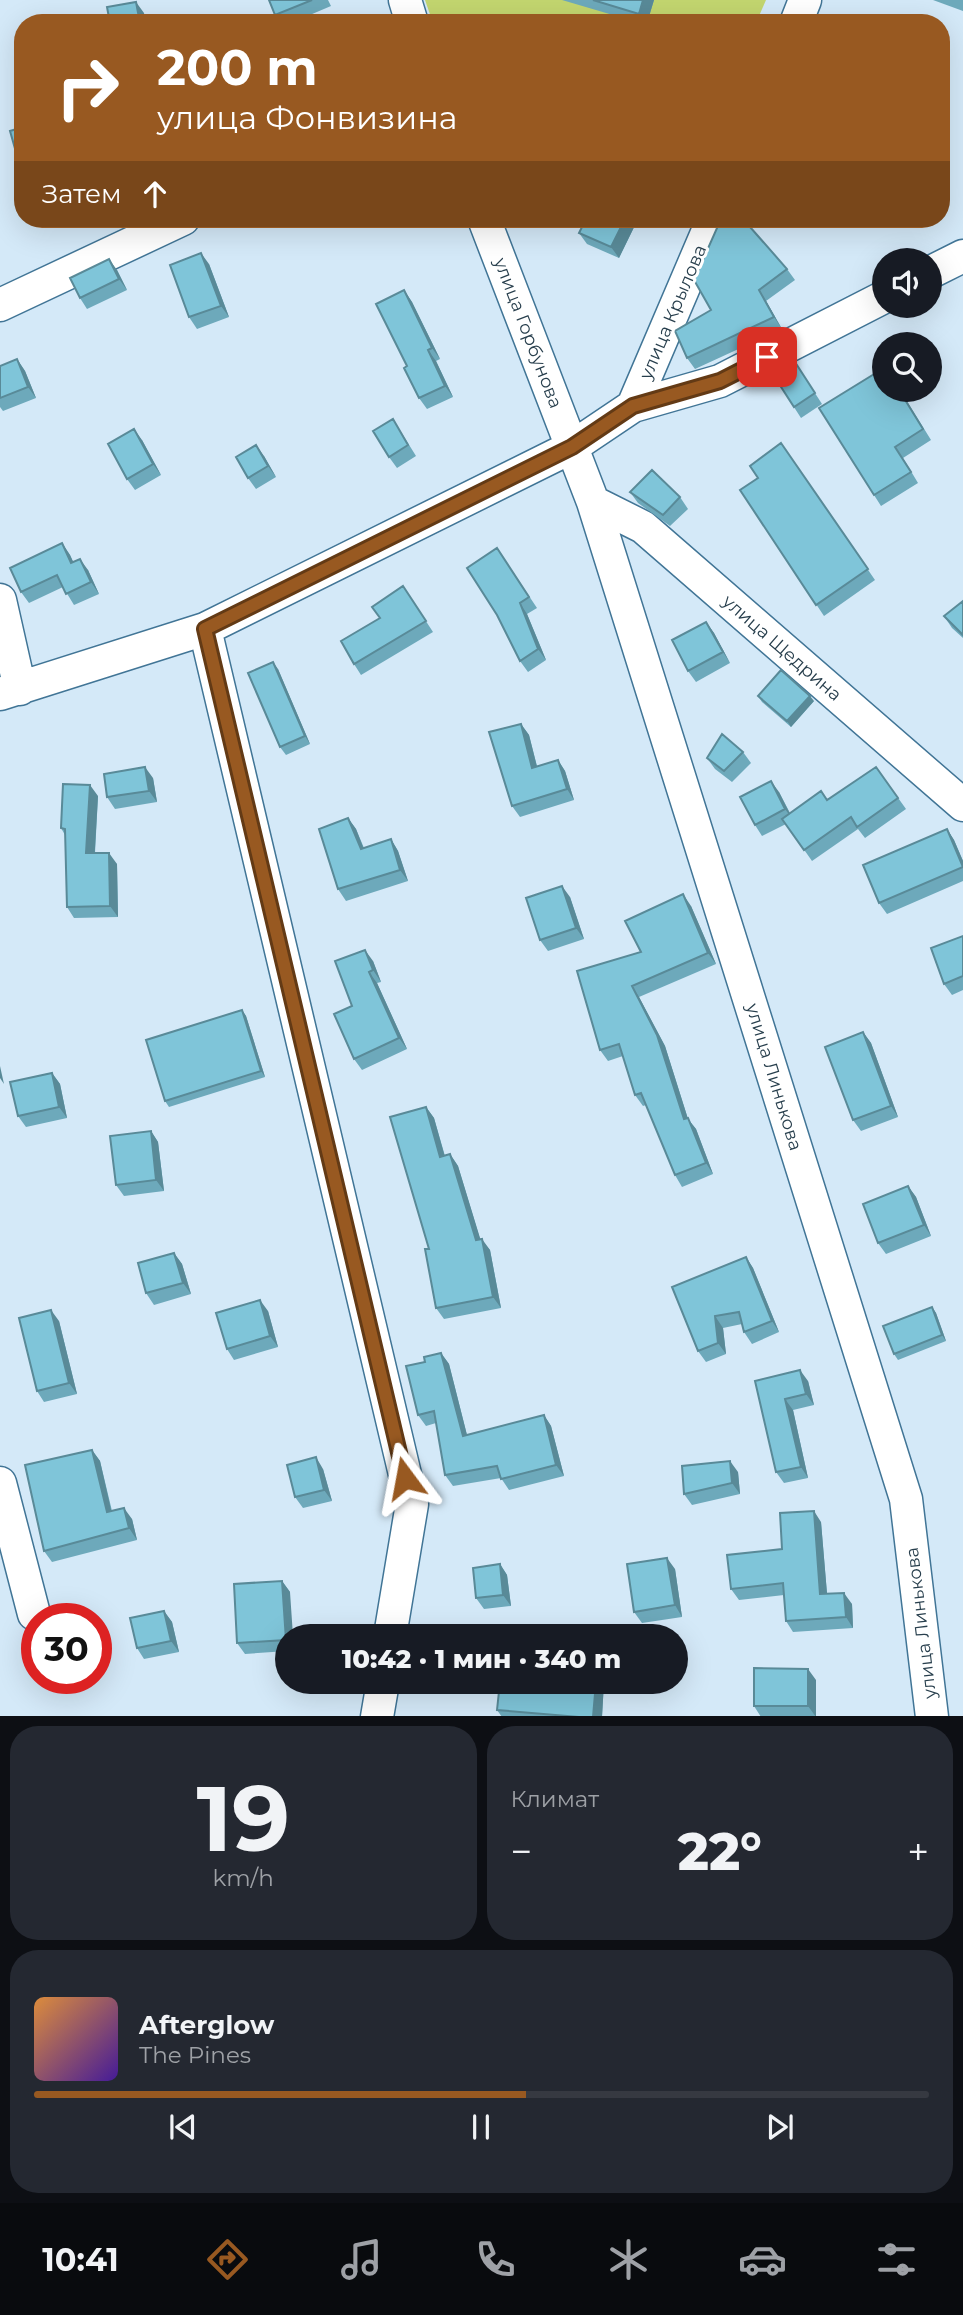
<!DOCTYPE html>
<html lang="ru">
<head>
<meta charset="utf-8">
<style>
  body { margin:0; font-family:Montserrat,sans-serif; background:#242831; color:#f1f3f6; height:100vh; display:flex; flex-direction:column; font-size:26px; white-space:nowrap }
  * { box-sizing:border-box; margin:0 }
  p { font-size:23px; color:#9ea1a6 }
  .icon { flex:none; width:38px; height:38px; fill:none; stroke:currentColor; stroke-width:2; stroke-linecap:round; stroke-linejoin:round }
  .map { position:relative; height:1716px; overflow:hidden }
  .panel { display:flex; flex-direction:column; gap:10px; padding:10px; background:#0d0f14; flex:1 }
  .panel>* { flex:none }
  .guide { position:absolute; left:14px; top:14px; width:936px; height:214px; border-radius:28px; box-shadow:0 7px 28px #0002; background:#985921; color:#fff; overflow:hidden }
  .buttons { position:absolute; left:872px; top:248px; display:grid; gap:14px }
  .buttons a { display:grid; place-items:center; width:70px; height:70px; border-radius:50%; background:#171b24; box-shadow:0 7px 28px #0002; font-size:35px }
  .speed { position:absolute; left:21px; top:1603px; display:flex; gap:14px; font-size:35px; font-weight:700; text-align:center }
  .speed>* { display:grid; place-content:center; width:91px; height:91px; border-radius:50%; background:#171b24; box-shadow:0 7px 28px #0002; line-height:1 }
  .speed .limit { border:10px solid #d22; background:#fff; color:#111 }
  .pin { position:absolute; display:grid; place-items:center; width:60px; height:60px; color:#fff; margin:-30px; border-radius:14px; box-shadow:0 4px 10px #0006 }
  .me { position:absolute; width:77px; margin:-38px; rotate:347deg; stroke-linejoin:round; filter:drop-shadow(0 0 5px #0008) }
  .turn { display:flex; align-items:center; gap:24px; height:147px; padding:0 28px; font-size:32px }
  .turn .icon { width:91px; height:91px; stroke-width:2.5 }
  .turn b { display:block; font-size:49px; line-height:60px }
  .then { display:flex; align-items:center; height:66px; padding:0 28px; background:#0003; gap:14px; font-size:26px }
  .big { font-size:52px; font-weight:800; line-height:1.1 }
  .panel .tile { flex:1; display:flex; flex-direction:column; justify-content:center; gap:10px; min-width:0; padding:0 24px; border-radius:28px; background:#242831 }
  .panel .dial { align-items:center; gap:0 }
  .dial b { font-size:91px; line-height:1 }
  .song { display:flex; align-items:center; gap:21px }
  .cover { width:84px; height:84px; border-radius:10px; background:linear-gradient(135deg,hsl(30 70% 55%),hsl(260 70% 35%)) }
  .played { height:7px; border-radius:4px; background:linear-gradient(90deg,#985921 55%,#363941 55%) }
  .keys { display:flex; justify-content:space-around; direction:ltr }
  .heat { display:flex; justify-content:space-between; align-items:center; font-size:38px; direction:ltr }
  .panel .tiles { flex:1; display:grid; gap:10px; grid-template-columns:1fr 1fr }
  .tile:last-child { grid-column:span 2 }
  .trip { position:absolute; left:275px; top:1624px; width:413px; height:70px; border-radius:35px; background:#171b24; box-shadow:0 7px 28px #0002; font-weight:800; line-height:70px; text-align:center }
  .dock { display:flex; height:112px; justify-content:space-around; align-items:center; background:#090b0e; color:#9ea1a6 }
  .dock .icon { width:49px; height:49px }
  .dock .current { color:#985921 }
  .dock b { font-size:32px; color:#f1f3f6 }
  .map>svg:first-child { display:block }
  .green { fill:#c3d66f }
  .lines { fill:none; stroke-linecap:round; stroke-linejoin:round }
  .street-casing { stroke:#417596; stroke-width:35 }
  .street { stroke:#fff; stroke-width:32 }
  .wall { fill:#6da9bb }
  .shaded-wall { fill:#598a98 }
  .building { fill:#7fc5d9; stroke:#598a98; stroke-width:2 }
  .route-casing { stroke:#633a15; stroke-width:18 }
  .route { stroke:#985921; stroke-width:12 }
  .labels { text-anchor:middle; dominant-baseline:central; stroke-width:6; stroke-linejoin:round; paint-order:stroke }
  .street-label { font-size:18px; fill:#283f4d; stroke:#fff }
</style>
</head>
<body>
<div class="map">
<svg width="963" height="1717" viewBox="0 0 963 1717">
  <rect width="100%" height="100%" fill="#d4e9f8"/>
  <path class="green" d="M425,0H766L756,23H433Z"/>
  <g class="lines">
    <g class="street-casing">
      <path id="street" d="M405,0L412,23
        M796,23L805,0
        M484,219L593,502L906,1499L932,1717
        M929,273L963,256
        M0,305L183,219
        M633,406L713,219
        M593,502L643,527L963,805
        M0,600L20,689
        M205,629L412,1504L390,1636
        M0,694L205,629L572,447L633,406L720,381L884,297
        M0,1483L34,1614
        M377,1717L383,1682"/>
    </g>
    <use href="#street" class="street"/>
  </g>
  <path class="wall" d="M269,0H328L331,6L291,23H281L275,15Z
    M562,0H654L647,23H640Z
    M933,0H963V11Z
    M638,219L619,258L587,244L579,233Z
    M209,264L229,317L197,329L189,317Z
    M787,269L795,280L766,301L782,329L695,369L687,358L675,331Z
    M117,270L127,290L87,309L80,298Z
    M404,290L412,302L440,359L436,361L453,397L427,409L419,398L407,366Z
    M17,359L25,371L36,398L3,411L0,407V366Z
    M795,362L822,404L801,418L774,376Z
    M900,390L931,440L903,458L918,483L881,506L874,495Z
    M393,419L416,456L397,468L389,457Z
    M142,440L161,475L135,490L127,479Z
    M781,443L875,580L824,616L740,490L758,478Z
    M264,456L276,477L256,489L248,478Z
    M630,492L680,497L688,509L670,526L638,503Z
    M62,543L70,555L73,562L88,570L99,594L74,605L63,587L29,603L21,592Z
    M497,548L537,608L527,614L546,660L528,672L520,661Z
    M403,586L433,632L361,675L354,664L380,618Z
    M963,601V638L952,628L944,616Z
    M706,622L714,633L730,663L696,682L688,671Z
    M278,669L310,744L286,755L280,747Z
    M758,696L814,701L791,727L762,702Z
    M521,724L529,735L537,766L558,760L565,771L574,800L520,817L512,806Z
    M743,752L751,763L732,782L715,769L707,758Z
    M876,767L906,809L865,838L858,829L812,861L786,824L762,836L755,825L779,792L790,813L827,800Z
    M153,778L157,802L115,809L107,797Z
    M98,796L95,853L117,864L118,917L74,918L67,907L65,835L61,828Z
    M348,818L356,829L364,848L391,839L398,851L408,881L346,901L338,889Z
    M947,829L954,840L963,861V881L887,914L879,903Z
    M570,897L584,939L548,951L540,940Z
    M691,906L716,964L639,997L665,1046L688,1119L696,1129L713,1174L682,1187L675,1175L646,1105L643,1106L635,1095L623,1056L608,1061L600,1050L641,952Z
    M963,936V990L952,995L944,984Z
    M373,961L381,982L377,983L407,1049L362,1070L354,1059L352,1006Z
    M242,1010L246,1016L265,1077L169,1107L165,1101Z
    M863,1032L871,1043L898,1117L861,1131L853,1120Z
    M52,1073L60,1084L67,1118L26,1127L18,1116Z
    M426,1107L434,1118L445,1156L450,1154L458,1166L480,1239L490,1250L501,1308L444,1319L436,1308L429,1249Z
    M151,1131L158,1142L164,1191L124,1196L116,1185Z
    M908,1186L916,1197L931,1236L886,1254L878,1243Z
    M174,1253L182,1264L191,1294L154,1305L146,1293Z
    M746,1257L753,1268L779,1332L752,1344L744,1332L742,1324L723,1328L726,1354L706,1362L698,1351Z
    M932,1307L936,1313L946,1341L898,1360L894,1354Z
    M268,1311L278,1347L234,1360L227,1349Z
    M59,1321L77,1394L44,1402L37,1391Z
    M441,1353L449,1364L467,1435L544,1415L551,1426L564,1476L509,1490L501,1478L453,1486L445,1475L436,1423L426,1426L418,1415L425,1362Z
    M755,1381H808L814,1405L793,1410L808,1478L784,1483L776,1472Z
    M92,1450L100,1461L112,1511L132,1519L137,1540L52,1562L44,1551Z
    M323,1469L332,1501L303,1508L295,1497Z
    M738,1472L740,1494L692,1505L684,1494Z
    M821,1522L827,1594L852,1604L853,1628L793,1632L786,1621L784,1595L739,1600L731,1589L782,1549Z
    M500,1564L507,1575L511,1606L484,1609L476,1598Z
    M675,1569L682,1617L642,1623L634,1612Z
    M282,1581L290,1592L287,1651L245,1654L237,1643Z
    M164,1611L172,1622L179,1652L144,1659L137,1648Z
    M816,1680V1717H761L754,1706Z
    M500,1682H604L602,1717H502L497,1710Z"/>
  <path class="shaded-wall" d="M643,0H654L647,23H645L639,14Z
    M136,2L144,13L146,23H140Z
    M942,53L945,59L942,68Z
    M625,219H638L619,258L611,247Z
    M201,253L209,264L229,317L221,306Z
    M109,259L117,270L127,290L119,279Z
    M404,290L412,302L440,359L432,348Z
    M759,290L766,301L782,329L774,317Z
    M428,350L436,361L453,397L445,386Z
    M17,359L25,371L36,398L28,387Z
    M134,429L142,440L161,475L153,464Z
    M256,445L264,456L276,477L268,466Z
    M62,543L70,555L79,574L71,563Z
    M80,559L88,570L99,594L91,582Z
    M520,603L527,614L546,660L538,649Z
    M706,622L714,633L730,663L723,652Z
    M273,662L278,669L310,744L305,736Z
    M810,696L814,701L791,727L787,721Z
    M521,724L529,735L540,779L532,768Z
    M558,760L565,771L574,800L567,789Z
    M145,767L153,778L157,802L149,791Z
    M771,781L779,792L793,820L785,809Z
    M90,785L98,796L94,865L86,853Z
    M348,818L356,829L368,860L361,849Z
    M947,829L954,840L963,861V868Z
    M391,839L398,851L408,881L400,870Z
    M109,853L117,864L118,917L110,906Z
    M562,886L570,897L584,939L576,928Z
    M683,894L691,906L716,964L708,953Z
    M365,950L373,961L381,982L373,970Z
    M369,972L377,983L407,1049L399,1038Z
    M632,986L639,997L665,1046L688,1119L696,1129L713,1174L706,1163L684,1119Z
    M242,1010L246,1016L265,1077L261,1071Z
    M863,1032L871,1043L898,1117L891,1106Z
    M0,1066L4,1084L0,1078Z
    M52,1073L60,1084L67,1118L59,1107Z
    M426,1107L434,1118L448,1168L440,1157Z
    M151,1131L158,1142L164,1191L156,1180Z
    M450,1154L458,1166L484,1251L476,1240Z
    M908,1186L916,1197L931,1236L924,1225Z
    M482,1239L490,1250L501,1308L493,1297Z
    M174,1253L182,1264L191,1294L183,1283Z
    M746,1257L753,1268L779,1332L772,1321Z
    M260,1300L268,1311L278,1347L270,1336Z
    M932,1307L936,1313L946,1341L942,1335Z
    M51,1310L59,1321L77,1394L69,1383Z
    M715,1316L723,1328L726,1354L718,1343Z
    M441,1353L449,1364L470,1447L463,1436Z
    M800,1370L808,1381L814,1405L806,1394Z
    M785,1399L793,1410L808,1478L801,1467Z
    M544,1415L551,1426L564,1476L556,1465Z
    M92,1450L100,1461L114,1523L107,1512Z
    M316,1457L323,1469L332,1501L324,1490Z
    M730,1461L738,1472L740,1494L732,1483Z
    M124,1508L132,1519L137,1540L129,1528Z
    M814,1511L821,1522L828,1605L820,1594Z
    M667,1558L675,1569L682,1617L675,1605Z
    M500,1564L507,1575L511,1606L503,1595Z
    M282,1581L290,1592L293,1636H287V1641Z
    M844,1593L852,1604L853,1628L846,1617Z
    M164,1611L172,1622L179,1652L171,1641Z
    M808,1669L816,1680V1717L808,1706Z
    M596,1682H604L602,1717H593Z"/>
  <path class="building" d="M269,0H312L275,15Z
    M593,0H643L639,14Z
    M136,2L140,23H110L107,7Z
    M23,127V177L10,131Z
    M586,219H625L611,247L579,233Z
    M721,219H743L787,269L759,290L774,317L687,358L675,331L711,310L694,280Z
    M201,253L221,306L189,317L170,265Z
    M109,259L119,279L80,298L70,278Z
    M404,290L432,348L428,350L445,386L419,398L404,368L407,366L376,304Z
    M17,359L28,387L0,398V366Z
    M795,362L815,393L794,407L774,376Z
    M884,368V390H899L923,429L895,447L911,472L874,495L819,408Z
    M393,419L408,445L389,457L373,431Z
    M134,429L153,464L127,479L108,444Z
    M781,443L868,569L816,605L740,490L758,478L750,466Z
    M256,445L268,466L248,478L236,457Z
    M652,470L680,497L663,515L630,492Z
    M62,543L71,563L80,559L91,582L66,594L57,575L21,592L10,568Z
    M497,548L529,597L520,603L538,649L520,661L497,615L467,568Z
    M403,586L426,621L354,664L341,641L380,618L372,607Z
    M963,601V635L944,616Z
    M706,622L723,652L688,671L672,640Z
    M273,662L305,736L280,747L248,673Z
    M781,670L810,696L787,721L758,696Z
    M521,724L532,768L558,760L567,789L512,806L489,732Z
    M722,734L743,752L724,771L707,758Z
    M145,767L149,791L107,797L104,774Z
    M876,767L898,798L857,827L851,817L804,850L782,819L821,791L827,800Z
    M771,781L785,809L755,825L740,797Z
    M63,784L90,785L86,853H109L110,906L67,907L65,829L61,828Z
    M348,818L361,849L391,839L400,870L338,889L319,829Z
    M947,829L963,867L879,903L863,865Z
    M562,886L576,928L540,940L526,898Z
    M683,894L708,953L632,986L657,1035L684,1119L688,1118L706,1163L675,1175L641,1093L635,1095L619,1044L600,1050L577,971L641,952L625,921Z
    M963,936V976L944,984L931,948Z
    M365,950L373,970L369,972L399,1038L354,1059L334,1014L352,1006L335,961Z
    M242,1010L261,1071L165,1101L146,1040Z
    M863,1032L891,1106L853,1120L825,1047Z
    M52,1073L59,1107L18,1116L10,1082Z
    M426,1107L440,1157L450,1154L476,1240L482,1239L493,1297L436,1308L425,1249H429L390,1117Z
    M151,1131L156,1180L116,1185L110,1136Z
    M908,1186L924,1225L878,1243L863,1204Z
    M174,1253L183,1283L146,1293L138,1263Z
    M746,1257L772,1321L744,1332L739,1312L715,1316L718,1343L698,1351L672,1287Z
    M260,1300L270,1336L227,1349L216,1313Z
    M932,1307L942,1335L894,1354L883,1326Z
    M51,1310L69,1383L37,1391L19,1318Z
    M441,1353L463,1436L544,1415L556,1465L501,1479L497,1466L445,1475L434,1411L418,1415L406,1366L425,1362L424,1357Z
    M800,1370L806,1394L785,1399L801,1467L776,1472L755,1381Z
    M92,1450L107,1512L124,1508L129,1528L44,1551L25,1465Z
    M316,1457L324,1490L295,1497L287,1465Z
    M730,1461L732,1483L684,1494L682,1466Z
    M814,1511L820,1594L844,1593L846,1617L786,1621L783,1583L731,1589L727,1555L782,1549L780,1513Z
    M667,1558L675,1605L634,1612L627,1564Z
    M500,1564L503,1595L476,1598L473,1568Z
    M282,1581L286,1640L237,1643L234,1584Z
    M164,1611L171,1641L137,1648L130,1618Z
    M754,1668L808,1669V1706H754Z
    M500,1682H596L593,1717H579L497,1710Z"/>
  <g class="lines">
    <g class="route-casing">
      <path id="route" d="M405,1478L205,629L572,447L633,406L720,381L767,357"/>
    </g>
    <use href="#route" class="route"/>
  </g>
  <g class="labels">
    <g class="street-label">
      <text transform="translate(673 312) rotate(-67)">улица Крылова</text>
      <text transform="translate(528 333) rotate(69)">улица Горбунова</text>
      <text transform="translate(782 648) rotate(41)">улица Щедрина</text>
      <text transform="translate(774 1077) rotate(73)">улица Линькова</text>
      <text transform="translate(921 1623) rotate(-97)">улица Линькова</text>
    </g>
  </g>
</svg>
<div class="buttons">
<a><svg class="icon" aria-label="sound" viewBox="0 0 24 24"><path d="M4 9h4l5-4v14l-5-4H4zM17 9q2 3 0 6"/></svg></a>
<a><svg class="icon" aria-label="search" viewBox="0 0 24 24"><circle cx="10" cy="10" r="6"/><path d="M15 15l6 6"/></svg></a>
</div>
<div class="speed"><div class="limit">30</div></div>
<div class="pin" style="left:767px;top:357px;background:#d93025"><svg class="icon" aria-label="arrive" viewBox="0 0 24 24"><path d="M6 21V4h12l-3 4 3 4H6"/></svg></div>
<svg class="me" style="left:405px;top:1478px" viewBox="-20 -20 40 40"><path d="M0-17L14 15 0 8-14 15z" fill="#985921" stroke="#fff" stroke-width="4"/></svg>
<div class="trip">10:42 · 1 мин · 340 m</div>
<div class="guide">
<div class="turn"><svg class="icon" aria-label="right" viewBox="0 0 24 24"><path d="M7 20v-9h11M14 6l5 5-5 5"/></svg><div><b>200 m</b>улица Фонвизина</div></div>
<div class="then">Затем<svg class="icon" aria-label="ahead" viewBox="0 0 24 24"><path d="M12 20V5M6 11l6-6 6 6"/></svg></div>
</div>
</div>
<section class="panel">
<div class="tiles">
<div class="tile dial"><b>19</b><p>km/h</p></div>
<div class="tile"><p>Климат</p>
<div class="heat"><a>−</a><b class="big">22°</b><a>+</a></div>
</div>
<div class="tile">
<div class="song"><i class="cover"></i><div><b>Afterglow</b><p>The Pines</p></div></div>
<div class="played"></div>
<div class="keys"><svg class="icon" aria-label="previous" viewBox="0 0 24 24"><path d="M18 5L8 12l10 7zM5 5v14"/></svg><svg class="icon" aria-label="pause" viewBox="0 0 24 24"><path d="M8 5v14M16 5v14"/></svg><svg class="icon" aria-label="next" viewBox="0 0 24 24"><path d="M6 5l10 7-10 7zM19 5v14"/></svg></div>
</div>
</div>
</section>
<nav class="dock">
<b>10:41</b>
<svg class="icon current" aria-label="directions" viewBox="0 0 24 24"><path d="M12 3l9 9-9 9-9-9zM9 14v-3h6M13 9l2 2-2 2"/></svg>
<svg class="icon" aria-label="music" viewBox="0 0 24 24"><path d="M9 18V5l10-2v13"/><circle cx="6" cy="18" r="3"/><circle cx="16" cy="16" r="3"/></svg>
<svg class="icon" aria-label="phone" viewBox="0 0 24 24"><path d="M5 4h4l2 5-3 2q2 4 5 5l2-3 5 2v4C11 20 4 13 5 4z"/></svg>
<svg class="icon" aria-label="climate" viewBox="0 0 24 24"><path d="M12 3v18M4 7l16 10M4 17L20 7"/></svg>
<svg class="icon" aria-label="car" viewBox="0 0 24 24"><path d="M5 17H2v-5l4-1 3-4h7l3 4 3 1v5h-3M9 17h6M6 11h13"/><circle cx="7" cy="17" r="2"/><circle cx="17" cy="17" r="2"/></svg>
<svg class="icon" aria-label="filters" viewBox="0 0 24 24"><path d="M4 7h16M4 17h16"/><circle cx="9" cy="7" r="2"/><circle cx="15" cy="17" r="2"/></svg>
</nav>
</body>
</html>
